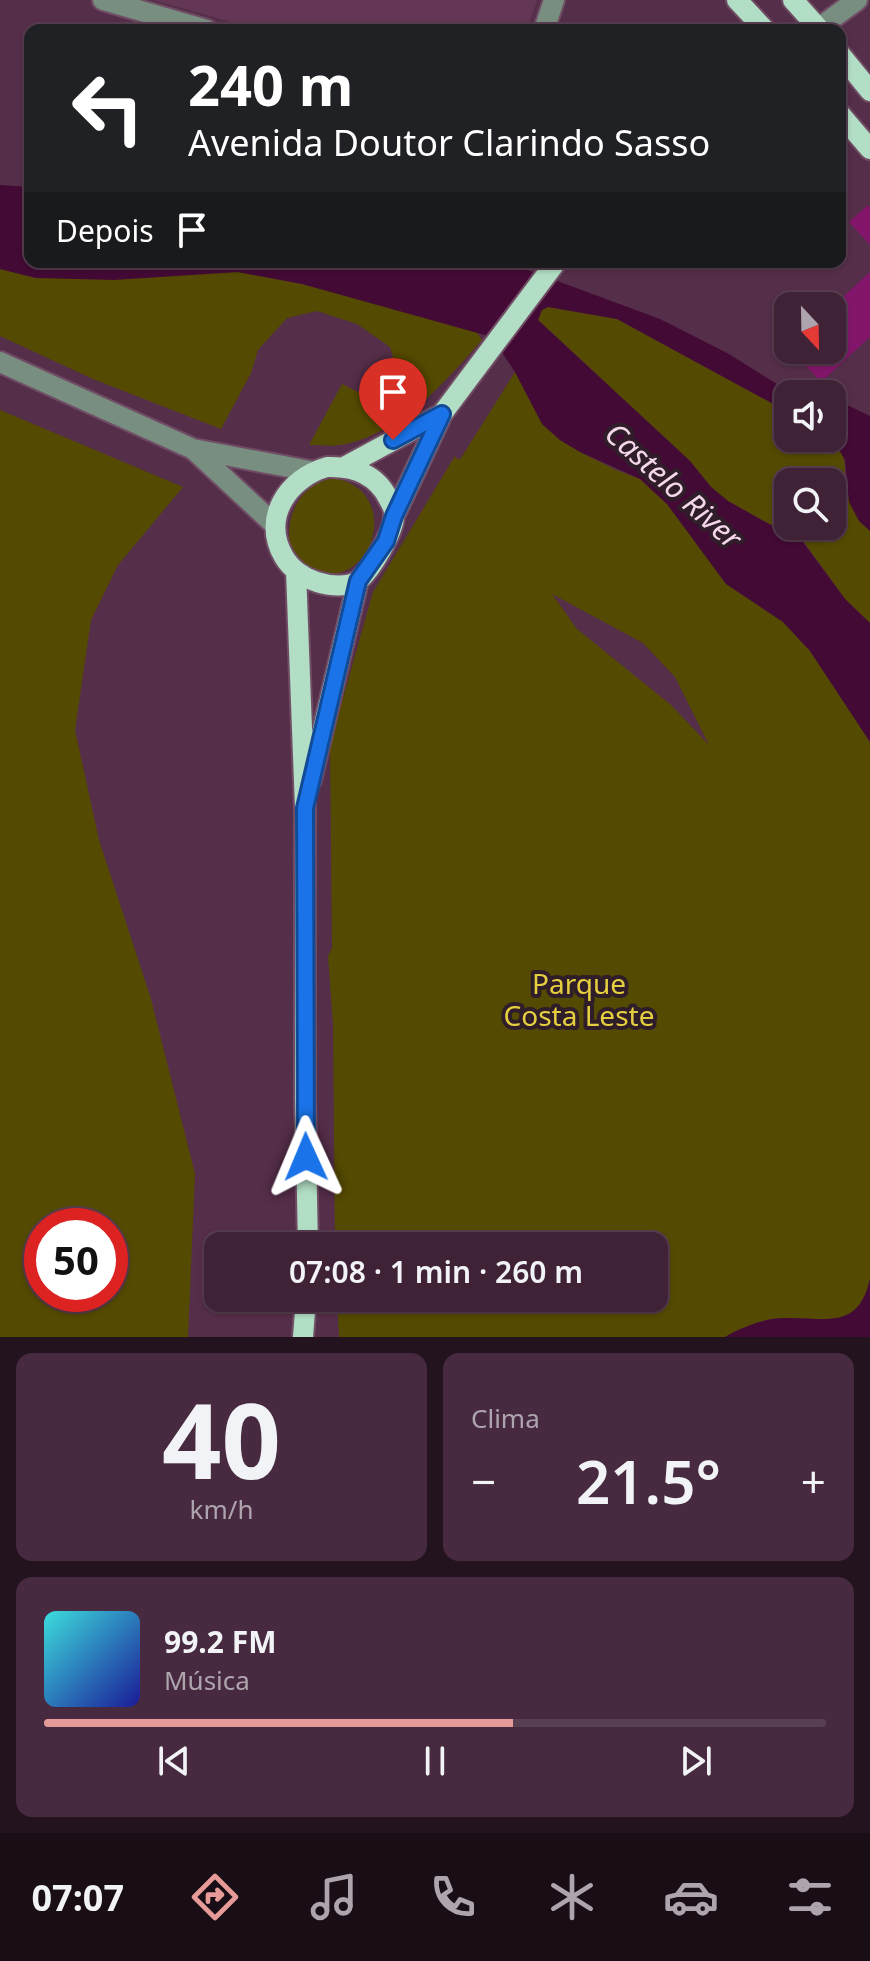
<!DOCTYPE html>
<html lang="pt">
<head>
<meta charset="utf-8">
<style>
  body { margin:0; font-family:"Noto Sans",sans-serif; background:#472a3f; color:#f1f3f6; height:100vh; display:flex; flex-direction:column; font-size:30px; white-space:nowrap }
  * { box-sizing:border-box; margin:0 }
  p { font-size:26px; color:#aea4ad }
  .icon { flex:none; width:44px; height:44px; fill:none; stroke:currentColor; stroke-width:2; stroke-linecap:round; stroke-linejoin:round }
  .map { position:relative; height:1337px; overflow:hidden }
  .sheet { display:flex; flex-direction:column; gap:16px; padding:16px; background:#23131e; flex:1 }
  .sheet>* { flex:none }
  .banner { position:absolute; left:24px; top:24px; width:822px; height:244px; border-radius:16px; box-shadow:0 2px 6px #0004,0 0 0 2px #593f52; background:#202124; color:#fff; overflow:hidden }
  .needle { width:52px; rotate:158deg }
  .buttons { position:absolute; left:774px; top:292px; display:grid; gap:16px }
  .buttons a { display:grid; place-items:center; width:72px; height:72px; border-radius:16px; background:#402237; box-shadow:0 2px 6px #0004,0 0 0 2px #593f52; font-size:40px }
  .speed { position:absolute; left:24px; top:1208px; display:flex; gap:16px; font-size:40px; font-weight:700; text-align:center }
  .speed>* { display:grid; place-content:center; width:104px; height:104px; border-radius:50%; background:#402237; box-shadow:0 2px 6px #0004,0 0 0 2px #593f52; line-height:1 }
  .speed .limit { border:12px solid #d22; background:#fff; color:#111 }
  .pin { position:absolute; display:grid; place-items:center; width:68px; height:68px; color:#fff; margin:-82px -34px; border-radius:50% 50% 50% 0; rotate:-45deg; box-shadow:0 0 8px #0007 }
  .pin .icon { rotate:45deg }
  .me { position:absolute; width:88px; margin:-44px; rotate:359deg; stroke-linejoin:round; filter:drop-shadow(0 0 6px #0008) }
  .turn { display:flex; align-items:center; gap:28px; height:168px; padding:0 32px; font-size:36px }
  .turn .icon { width:104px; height:104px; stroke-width:2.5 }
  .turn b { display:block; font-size:56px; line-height:68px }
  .then { display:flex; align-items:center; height:76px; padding:0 32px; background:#0003; gap:16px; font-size:30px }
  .big { font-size:60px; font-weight:600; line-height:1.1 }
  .sheet .tile { flex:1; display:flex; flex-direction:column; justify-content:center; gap:12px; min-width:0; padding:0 28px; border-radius:16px; background:#472a3f }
  .sheet .dial { align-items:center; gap:0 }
  .dial b { font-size:104px; line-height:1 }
  .song { display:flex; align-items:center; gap:24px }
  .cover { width:96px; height:96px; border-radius:12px; background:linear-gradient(135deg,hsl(180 70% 55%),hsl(240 70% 35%)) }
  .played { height:8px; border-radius:4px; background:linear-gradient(90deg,#e69b98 60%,#593f52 60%) }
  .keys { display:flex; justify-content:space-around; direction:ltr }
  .heat { display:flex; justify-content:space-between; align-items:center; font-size:44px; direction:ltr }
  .sheet .tiles { flex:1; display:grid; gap:16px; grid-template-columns:1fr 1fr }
  .tile:last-child { grid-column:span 2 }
  .trip { position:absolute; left:204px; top:1232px; width:464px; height:80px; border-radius:16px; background:#402237; box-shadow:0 2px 6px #0004,0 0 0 2px #593f52; font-weight:600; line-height:80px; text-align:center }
  .tab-bar { display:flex; height:128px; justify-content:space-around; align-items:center; background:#1a0e16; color:#aea4ad }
  .tab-bar .icon { width:56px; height:56px }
  .tab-bar .selected { color:#e69b98 }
  .tab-bar b { font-size:36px; color:#f1f3f6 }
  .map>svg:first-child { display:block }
  .built { fill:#633655 }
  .green { fill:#554a01; fill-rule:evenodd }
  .water { fill:#430a35 }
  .building { fill:#83166a }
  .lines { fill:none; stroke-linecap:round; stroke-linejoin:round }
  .minor-casing { stroke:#704d65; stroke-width:24 }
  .major-casing { stroke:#704d65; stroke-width:24 }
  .minor { stroke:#788e81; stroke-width:20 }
  .major { stroke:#b1dec4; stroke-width:20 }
  .route-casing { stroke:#114b97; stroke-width:20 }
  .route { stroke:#1a73e8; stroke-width:14 }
  .labels { text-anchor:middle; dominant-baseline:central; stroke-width:8; stroke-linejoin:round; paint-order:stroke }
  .park-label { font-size:28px; fill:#e6cf3f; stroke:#2f1d29 }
  .water-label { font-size:30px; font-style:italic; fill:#f4d8ea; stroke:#2f1d29 }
</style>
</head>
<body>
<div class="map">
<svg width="870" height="1337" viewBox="0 0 870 1337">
  <rect width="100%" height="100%" fill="#552e49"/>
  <path class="built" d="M153,0H537L527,30H260Z"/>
  <path class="green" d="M0,269L36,278L238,272L302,284L475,330L482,340C446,381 403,431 346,444C335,447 321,445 309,445L342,384L376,401L395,364L390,347L357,324L317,311L287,318L258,350L251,373L221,429L93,379L0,336Z
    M548,307L617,319L788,412V438H832C849,460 843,462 846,486C848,502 859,520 870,531V623L845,599L801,538L769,524L728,501L711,487L690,461L538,320L542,310ZM788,482H832V526H788Z
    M515,372L543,425L560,440L580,452L616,470L640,479L667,504L726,584L783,622L810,651L870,742V1279C857,1337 817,1313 772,1319C756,1322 739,1329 725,1337H339L337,1298H654V1246H335L333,1024L328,956L332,948L330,744L373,592L455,456L458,460L461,458ZM552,594L643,643L675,677L709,745L671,705L577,629Z
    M0,410L183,487L118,565L91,620L75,730L99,840L151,999L195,1174L188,1337H0ZM110,1226V1294H42V1226Z
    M334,478C405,491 372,595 312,570C298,564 290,551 289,536C288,509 305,482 334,478Z"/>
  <path class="water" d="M0,185L30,187V262H506L660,319L729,354L793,394H788V412L617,319L548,307L542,310L538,320L690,461L711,487L728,501L769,524L800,538L845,599L870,623V742L810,651L783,622L726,584L667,504L640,479L580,452L560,440L542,424L515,372L492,337L302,284L238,272L114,280L36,278L0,269Z
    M832,403L847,405L870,416V531L859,521L849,502L845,460L832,438Z
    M870,1279V1337H725C739,1329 756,1322 772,1319C817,1313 857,1337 870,1279Z"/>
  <path class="building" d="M868,205L870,208V245L849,222Z
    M870,272V337L821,382L791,350H832V307Z"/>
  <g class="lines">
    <g class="minor-casing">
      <path id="minor" d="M103,0L207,30
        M819,28L857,0
        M544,30L554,0
        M0,362L193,449L310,471
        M193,449L275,525"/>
    </g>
    <g class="major-casing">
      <path id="major" d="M737,0L765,30
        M793,0L820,30
        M840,54L870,91
        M840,114L870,149
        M327,467C353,466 376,474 388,498C391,503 395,510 394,516C394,532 371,570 359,580C349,588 329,586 317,582C304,578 291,569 284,557C261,518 288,478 327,467Z
        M344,467L442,414
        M394,516L442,414L556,262
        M296,571L305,808V1098L308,1246
        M311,780L358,581
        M303,1337L306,1298"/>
    </g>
    <use href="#minor" class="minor"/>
    <use href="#major" class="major"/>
  </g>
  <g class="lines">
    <g class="route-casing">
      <path id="route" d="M306,1157L305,808L358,581L386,541L394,516L442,414L393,440"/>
    </g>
    <use href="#route" class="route"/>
  </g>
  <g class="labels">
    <g class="park-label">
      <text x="579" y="983">Parque<tspan x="579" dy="32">Costa Leste</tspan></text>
    </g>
    <g class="water-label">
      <text transform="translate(674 485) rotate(42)">Castelo River</text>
    </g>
  </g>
</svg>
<div class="buttons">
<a><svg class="needle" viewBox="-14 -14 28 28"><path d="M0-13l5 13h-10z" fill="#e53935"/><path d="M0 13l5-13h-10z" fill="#aea4ad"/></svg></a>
<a><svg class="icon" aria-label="sound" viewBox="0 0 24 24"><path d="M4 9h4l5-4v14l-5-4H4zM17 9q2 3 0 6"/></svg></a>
<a><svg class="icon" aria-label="search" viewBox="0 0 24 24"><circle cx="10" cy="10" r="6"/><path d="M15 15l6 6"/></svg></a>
</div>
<div class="speed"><div class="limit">50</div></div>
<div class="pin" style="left:393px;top:440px;background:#d93025"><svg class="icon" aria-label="arrive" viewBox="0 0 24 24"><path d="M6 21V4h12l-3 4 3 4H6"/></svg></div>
<svg class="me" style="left:306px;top:1157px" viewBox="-20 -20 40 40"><path d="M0-17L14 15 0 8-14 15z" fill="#1a73e8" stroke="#fff" stroke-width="4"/></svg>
<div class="trip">07:08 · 1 min · 260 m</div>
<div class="banner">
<div class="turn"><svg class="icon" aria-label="left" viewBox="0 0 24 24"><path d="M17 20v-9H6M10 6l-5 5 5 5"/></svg><div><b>240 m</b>Avenida Doutor Clarindo Sasso</div></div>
<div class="then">Depois<svg class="icon" aria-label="arrive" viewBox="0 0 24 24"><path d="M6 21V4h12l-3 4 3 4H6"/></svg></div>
</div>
</div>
<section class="sheet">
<div class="tiles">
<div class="tile dial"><b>40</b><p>km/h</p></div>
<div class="tile"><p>Clima</p>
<div class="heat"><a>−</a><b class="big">21.5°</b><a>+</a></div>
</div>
<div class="tile">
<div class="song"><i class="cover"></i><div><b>99.2 FM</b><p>Música</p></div></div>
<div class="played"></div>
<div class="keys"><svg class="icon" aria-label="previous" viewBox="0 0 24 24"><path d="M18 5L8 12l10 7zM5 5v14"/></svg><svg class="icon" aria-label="pause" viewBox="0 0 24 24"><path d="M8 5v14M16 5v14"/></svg><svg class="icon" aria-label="next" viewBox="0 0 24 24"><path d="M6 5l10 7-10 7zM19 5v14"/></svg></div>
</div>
</div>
</section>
<nav class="tab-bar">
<b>07:07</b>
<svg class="icon selected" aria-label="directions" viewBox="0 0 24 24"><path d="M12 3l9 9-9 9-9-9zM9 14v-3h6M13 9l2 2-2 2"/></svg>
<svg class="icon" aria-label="music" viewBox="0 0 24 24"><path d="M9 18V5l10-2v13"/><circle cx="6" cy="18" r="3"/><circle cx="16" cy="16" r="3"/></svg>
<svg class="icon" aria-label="phone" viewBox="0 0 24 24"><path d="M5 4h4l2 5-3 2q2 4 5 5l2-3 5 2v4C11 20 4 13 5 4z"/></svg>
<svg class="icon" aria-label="climate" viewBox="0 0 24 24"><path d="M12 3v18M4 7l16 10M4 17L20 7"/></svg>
<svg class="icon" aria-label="car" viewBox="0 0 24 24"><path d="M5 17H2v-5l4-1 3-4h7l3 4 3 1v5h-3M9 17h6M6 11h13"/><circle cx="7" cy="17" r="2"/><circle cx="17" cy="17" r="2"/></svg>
<svg class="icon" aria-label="filters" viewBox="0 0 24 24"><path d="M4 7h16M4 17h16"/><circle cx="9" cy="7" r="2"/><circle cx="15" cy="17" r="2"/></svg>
</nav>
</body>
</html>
